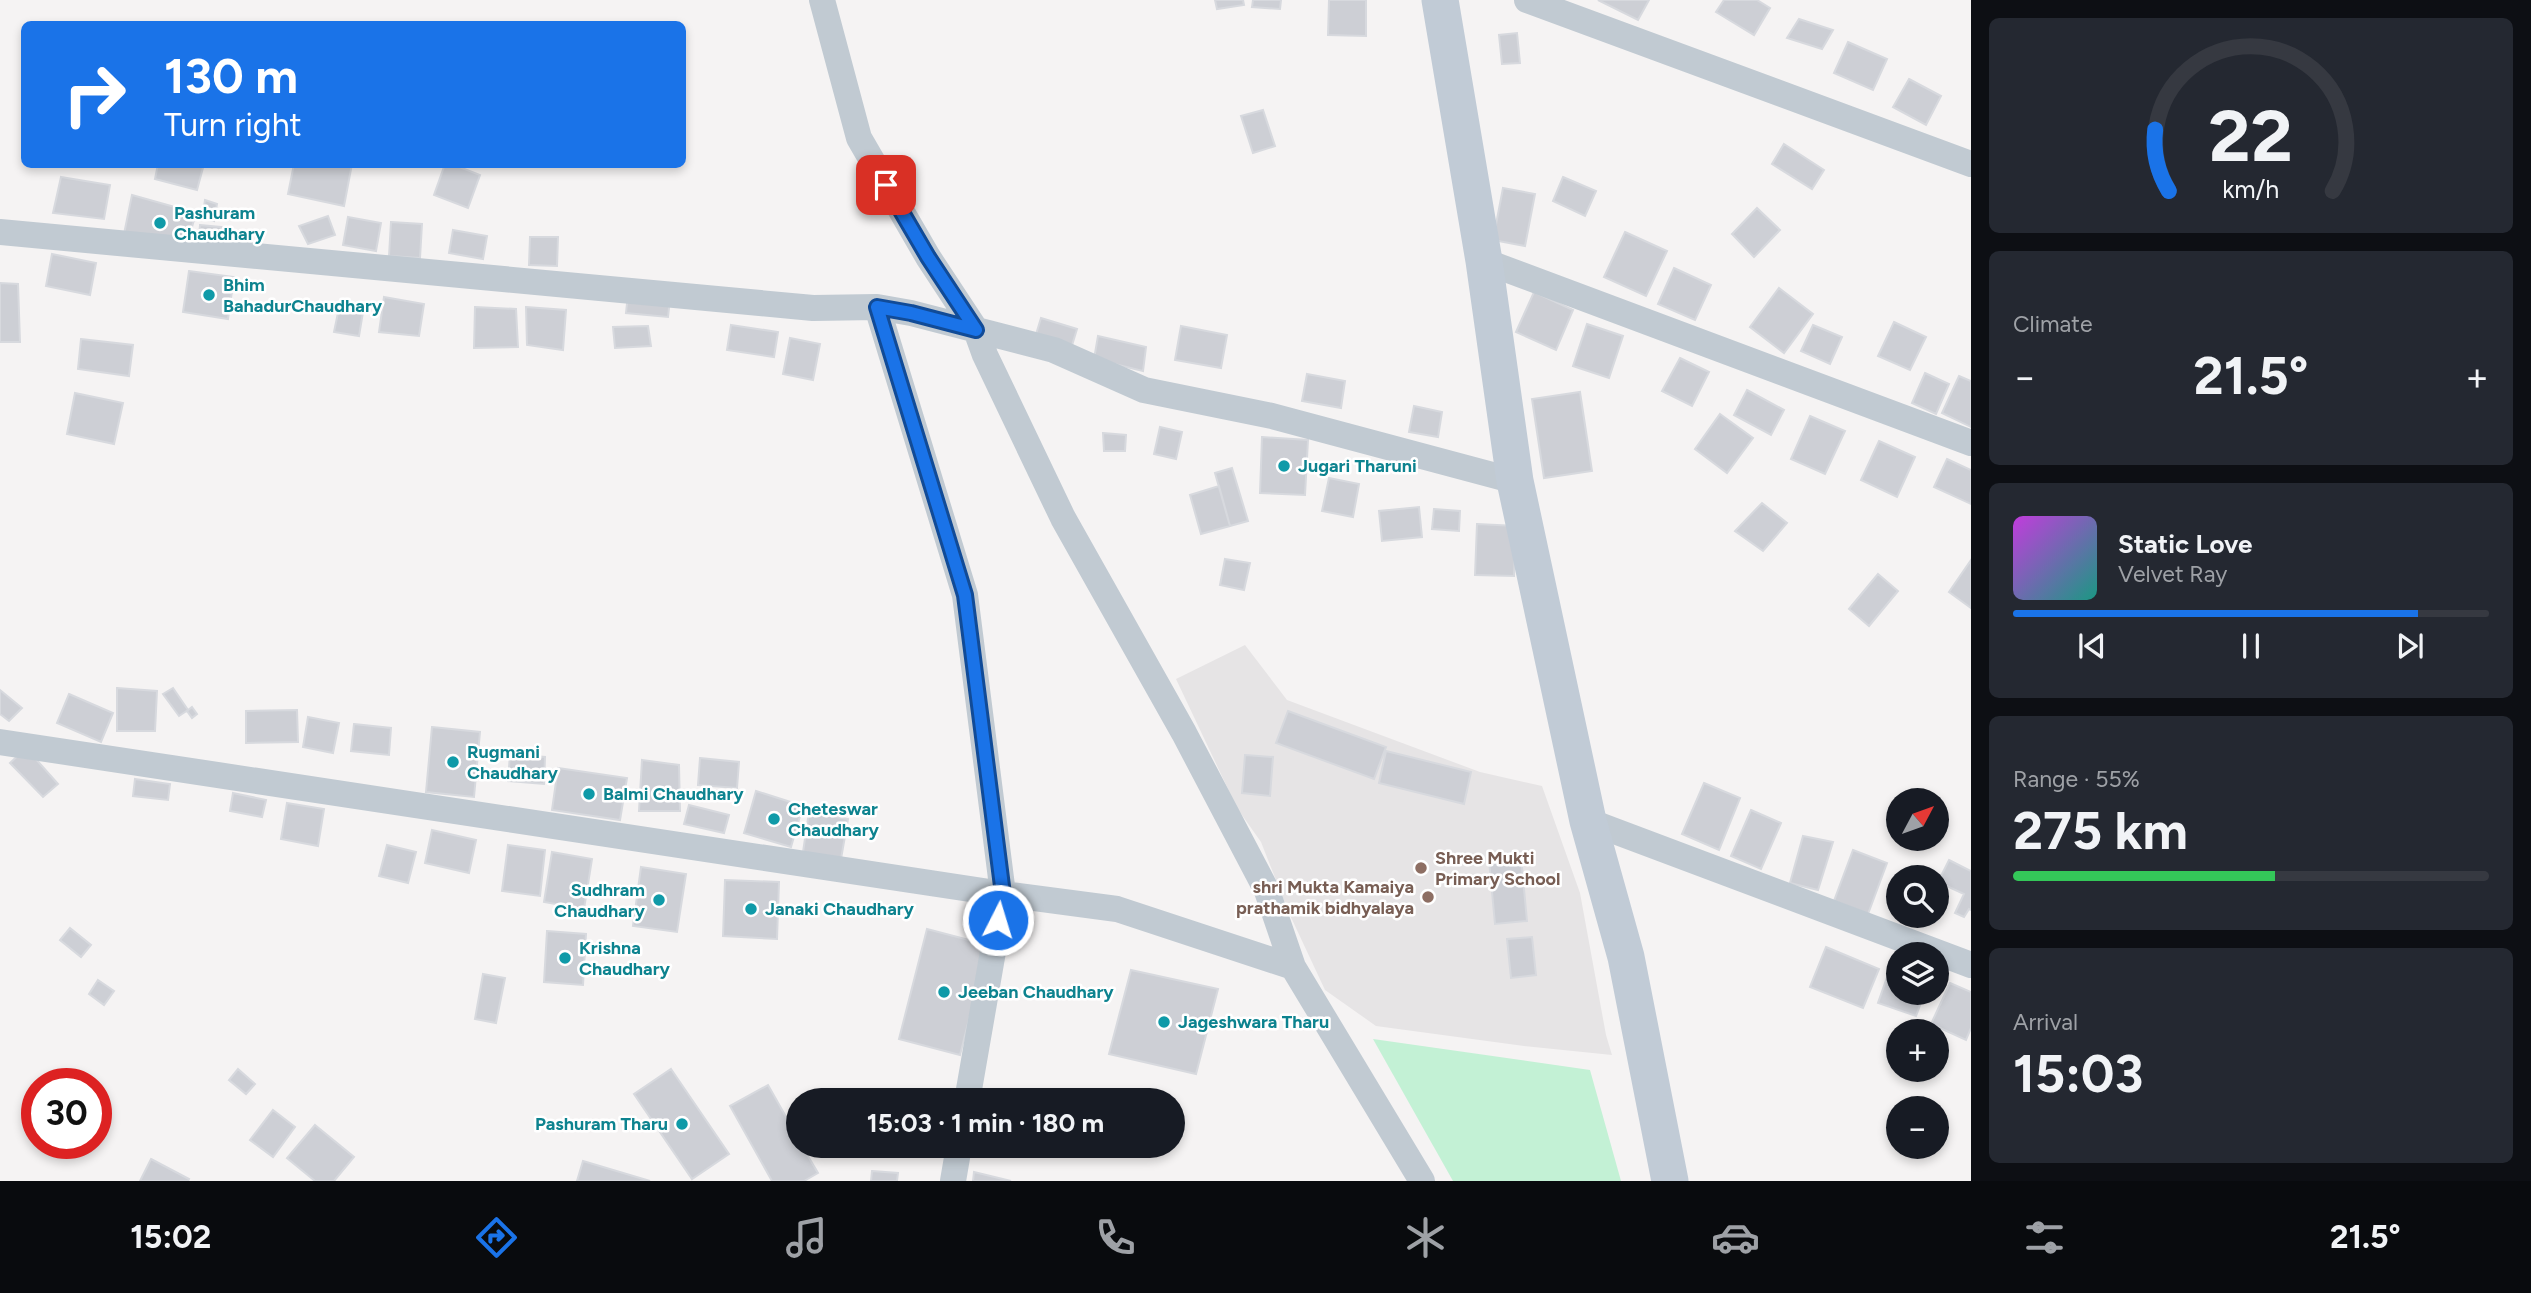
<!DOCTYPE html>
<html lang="en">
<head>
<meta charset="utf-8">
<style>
  body { margin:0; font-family:Figtree,sans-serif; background:#242831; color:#f1f3f6; height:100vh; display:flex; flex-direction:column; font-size:26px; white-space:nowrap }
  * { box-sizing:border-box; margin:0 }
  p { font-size:23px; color:#9ea1a6 }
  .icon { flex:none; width:38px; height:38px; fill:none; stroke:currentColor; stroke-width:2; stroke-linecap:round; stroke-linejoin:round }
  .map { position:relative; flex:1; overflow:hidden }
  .drawer { display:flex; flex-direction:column; gap:18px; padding:18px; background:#0d0f14; width:560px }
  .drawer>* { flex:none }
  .top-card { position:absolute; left:21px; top:21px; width:665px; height:147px; border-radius:10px; box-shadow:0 4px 10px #0003; background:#1a73e8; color:#fff; overflow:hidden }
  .needle { width:46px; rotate:49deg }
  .controls { position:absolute; left:1886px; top:788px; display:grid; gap:14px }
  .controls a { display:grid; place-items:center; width:63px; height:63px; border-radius:50%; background:#171b24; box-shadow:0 4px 10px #0003; font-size:35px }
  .speed { position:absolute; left:21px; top:1068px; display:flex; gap:14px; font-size:35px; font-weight:700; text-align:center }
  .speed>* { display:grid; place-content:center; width:91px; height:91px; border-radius:50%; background:#171b24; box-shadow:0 4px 10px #0003; line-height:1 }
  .speed .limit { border:10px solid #d22; background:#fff; color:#111 }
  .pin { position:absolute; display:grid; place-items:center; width:60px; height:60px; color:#fff; margin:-30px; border-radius:14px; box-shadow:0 4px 10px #0006 }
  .me { position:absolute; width:77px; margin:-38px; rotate:5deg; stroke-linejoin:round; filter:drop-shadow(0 0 5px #0008) }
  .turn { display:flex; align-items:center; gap:24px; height:147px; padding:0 28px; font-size:32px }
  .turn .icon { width:91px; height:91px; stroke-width:2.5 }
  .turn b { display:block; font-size:49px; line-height:60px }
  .big { font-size:52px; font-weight:700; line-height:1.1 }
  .drawer .card { flex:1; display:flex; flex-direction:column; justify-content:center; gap:10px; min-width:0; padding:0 24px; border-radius:10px; background:#242831 }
  .drawer .dial { align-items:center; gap:0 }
  .dial svg { height:182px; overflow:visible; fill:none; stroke:#363941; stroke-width:7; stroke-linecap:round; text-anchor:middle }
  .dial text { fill:#f1f3f6; stroke:none }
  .song { display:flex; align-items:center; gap:21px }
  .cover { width:84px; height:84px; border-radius:10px; background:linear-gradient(135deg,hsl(290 70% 55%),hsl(170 70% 35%)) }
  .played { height:7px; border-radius:4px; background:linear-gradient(90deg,#1a73e8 85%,#363941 85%) }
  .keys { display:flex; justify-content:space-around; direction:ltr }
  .heat { display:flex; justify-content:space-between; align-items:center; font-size:38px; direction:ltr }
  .charge { height:10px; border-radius:5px; background:linear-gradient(90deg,#34c759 55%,#363941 0) }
  .trip { position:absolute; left:786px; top:1088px; width:399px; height:70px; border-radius:35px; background:#171b24; box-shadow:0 4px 10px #0003; font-weight:700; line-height:70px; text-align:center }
  .menu { display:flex; height:112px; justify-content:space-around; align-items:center; background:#090b0e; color:#9ea1a6 }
  .menu .icon { width:49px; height:49px }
  .menu .on { color:#1a73e8 }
  .menu b { font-size:32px; color:#f1f3f6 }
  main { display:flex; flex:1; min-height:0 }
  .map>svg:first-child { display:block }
  .education { fill:#e6e4e5 }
  .green { fill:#c3f1d5 }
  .building { fill:#cdcfd5; stroke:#d7d9de; stroke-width:2 }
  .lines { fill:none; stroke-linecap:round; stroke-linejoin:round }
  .street { stroke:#c1cad2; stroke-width:26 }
  .secondary { stroke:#c1cbd6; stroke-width:37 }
  .route-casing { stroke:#114b97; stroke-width:18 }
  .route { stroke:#1a73e8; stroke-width:12 }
  .culture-dot { fill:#0f9aa8; stroke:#fff; stroke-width:2.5 }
  .education-dot { fill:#8d6e63; stroke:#fff; stroke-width:2.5 }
  .labels { text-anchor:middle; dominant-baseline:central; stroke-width:5; stroke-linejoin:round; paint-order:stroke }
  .culture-label { font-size:18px; font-weight:bold; fill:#0d838f; stroke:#fff; text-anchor:start }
  .education-label { font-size:18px; font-weight:bold; fill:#785e54; stroke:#fff; text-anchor:start }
</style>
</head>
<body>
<main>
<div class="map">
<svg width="1971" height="1181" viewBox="0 0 1971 1181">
  <rect width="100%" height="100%" fill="#f5f3f3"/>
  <path class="education" d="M1245,645L1287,700L1480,772L1542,786L1580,893L1606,1035L1612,1055L1524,1046L1376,1026L1325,990L1289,913L1261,842L1237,808L1176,679Z"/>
  <path class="green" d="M1373,1039L1590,1070L1621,1181H1453Z"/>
  <path class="building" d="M1215,0H1243L1244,5L1217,9Z
    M1253,0H1281L1280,9L1252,7Z
    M1329,0H1366V36L1328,35Z
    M1598,0H1649L1638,20Z
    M1724,0H1757L1770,8L1754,35L1716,12Z
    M1799,19L1833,30L1822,49L1787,38Z
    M1517,33L1520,63L1502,64L1499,35Z
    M1848,42L1887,59L1873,90L1834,73Z
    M1909,79L1941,96L1926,125L1893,107Z
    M1263,110L1275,146L1253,153L1241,116Z
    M1784,144L1824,170L1812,189L1772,164Z
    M158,164H204L197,190L155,179Z
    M294,164H352L344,206L288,194Z
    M445,164H452L480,175L468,208L434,195Z
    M61,177L110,185L104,219L53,213Z
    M1563,177L1596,191L1585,216L1553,201Z
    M1503,188L1535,194L1525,246L1493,240Z
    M132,195L196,213L186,248L124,234Z
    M205,200L217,204L214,221L202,219Z
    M1757,208L1780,230L1754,257L1732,234Z
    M328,216L335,235L308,244L299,226Z
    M348,217L381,223L376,251L343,245Z
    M391,222L422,224L420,258L389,256Z
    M200,225L231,228L229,251L198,248Z
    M453,230L487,236L483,259L449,253Z
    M1625,232L1667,251L1646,296L1604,277Z
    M530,237H558L557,266L529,265Z
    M52,254L96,263L90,295L46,286Z
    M1674,268L1711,285L1695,320L1658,304Z
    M189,271L234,277L228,319L183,312Z
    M0,283L18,284L20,342H0Z
    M1779,288L1813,314L1784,353L1750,327Z
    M1534,292L1573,310L1556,350L1516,332Z
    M628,294L670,299L668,317L626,313Z
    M384,297L424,304L419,336L379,332Z
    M475,307L516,309L518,347L474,348Z
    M526,307L566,310L563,350L527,345Z
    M339,308L363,312L359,336L334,332Z
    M1041,318L1077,329L1070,352L1034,341Z
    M1894,322L1926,337L1910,370L1878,356Z
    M1587,324L1623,336L1609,378L1573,366Z
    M731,325L778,332L774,357L727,350Z
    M1813,325L1842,337L1830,364L1801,351Z
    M648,326L651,346L615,348L613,327Z
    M1181,326L1227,335L1221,368L1175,360Z
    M1098,336L1146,347L1143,371L1094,359Z
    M790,338L820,344L813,380L783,374Z
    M81,339L133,345L129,376L78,369Z
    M1680,358L1709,372L1692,406L1662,391Z
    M1925,373L1949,384L1936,414L1912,403Z
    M1307,374L1345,381L1341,408L1302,401Z
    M1959,376L1971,381V427L1942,413Z
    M1747,390L1784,410L1771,435L1734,415Z
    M1580,392L1592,471L1544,478L1532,399Z
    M75,393L123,403L114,444L67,434Z
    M1414,406L1442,412L1438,437L1409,432Z
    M1720,414L1753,438L1727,473L1695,449Z
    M1810,416L1845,431L1825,474L1791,459Z
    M1160,427L1182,432L1176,459L1154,454Z
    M1103,433L1126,435L1125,451H1104Z
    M1262,437L1308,440L1305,495L1260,493Z
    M1879,441L1915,457L1897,497L1861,480Z
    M1947,459L1971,470V504L1934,487Z
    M1232,468L1248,521L1230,526L1215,473Z
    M1329,478L1359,484L1353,517L1322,511Z
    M1219,486L1230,526L1201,534L1190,495Z
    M1762,503L1787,523L1763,551L1735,531Z
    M1419,507L1422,537L1382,541L1379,511Z
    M1434,509L1460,511L1459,531L1432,529Z
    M1477,524L1516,526L1514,576L1475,575Z
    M1225,559L1250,563L1244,590L1220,585Z
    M1971,560V608L1949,592Z
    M1878,574L1898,591L1869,626L1849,609Z
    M117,688L157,691L155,731H117Z
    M173,688L188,710L179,716L163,694Z
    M0,690L22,708L9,721L0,714Z
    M69,694L113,713L101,742L57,723Z
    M192,707L197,714L192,718L187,711Z
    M297,710L298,742L246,743V711Z
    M1288,711L1386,747L1374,779L1276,743Z
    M308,717L339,723L333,753L303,747Z
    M354,724L391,728L389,755L351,751Z
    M432,727L480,732L474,797L426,792Z
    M26,748L58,784L43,797L10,763Z
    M1386,751L1471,772L1464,804L1379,783Z
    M510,754L545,757L544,784L508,781Z
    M1245,755L1273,757L1270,796L1242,793Z
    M700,758L739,762L737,788L698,785Z
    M642,760L679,765L680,811H639Z
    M558,768L627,778L620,820L552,810Z
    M135,779L170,784L168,800L133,796Z
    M1704,783L1740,798L1719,850L1682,834Z
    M756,791L803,806L791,847L744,833Z
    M233,793L266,800L262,817L230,811Z
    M287,803L324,809L318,846L281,839Z
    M689,805L729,815L724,833L684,824Z
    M1751,810L1781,823L1761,869L1731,856Z
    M809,812L848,819L841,859L803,852Z
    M432,830L476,840L469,873L425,863Z
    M1803,836L1833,842L1818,890L1790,883Z
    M1918,838H1934L1928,846Z
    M387,845L416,852L408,883L379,876Z
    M508,845L545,850L540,896L502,891Z
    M1853,850L1887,863L1868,914L1834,901Z
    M552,852L592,859L584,909L544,902Z
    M1521,857L1527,921L1495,924L1489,860Z
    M1949,860L1971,871V910L1969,909L1964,917L1955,913L1964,894L1938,882Z
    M641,867L686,874L677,932L633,926Z
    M725,880L779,882L777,939L723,936Z
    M1903,915H1930L1925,926Z
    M70,928L91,945L81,957L60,940Z
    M927,929L988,945L960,1055L899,1039Z
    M547,931L586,934L583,985L544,982Z
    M1532,937L1536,975L1511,978L1507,939Z
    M1826,947L1879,969L1863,1008L1810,987Z
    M1891,966L1899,969V992H1925L1916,1016L1878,1003Z
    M1131,970L1218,989L1196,1074L1109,1054Z
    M483,974L505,978L496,1023L475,1019Z
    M98,980L114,991L104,1005L89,994Z
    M1950,983L1971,992V1028L1966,1040L1931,1024Z
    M238,1069L255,1084L246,1094L229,1080Z
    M671,1069L729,1154L692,1179L634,1094Z
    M768,1085L798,1138V1146H802L818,1173L804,1181H772L730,1106Z
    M273,1110L295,1127L273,1157L250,1140Z
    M315,1125L354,1157L334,1181H315L287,1158Z
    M151,1159L189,1179L188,1181H140Z
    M583,1161L650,1181H577Z
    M872,1171L898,1173L897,1181H871Z
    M974,1172L1011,1181H973Z"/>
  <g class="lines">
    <path class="street" d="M822,0L859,138L928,257L976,330L985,355L1063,518L1184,733L1267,891L1293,967L1422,1181
      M1527,0L1971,164
      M0,232L813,308L877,307
      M1484,261L1971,443
      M0,742L1003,894L1117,909L1293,967
      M1588,821L1971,965
      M967,1101L1003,894L965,595L877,307L911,313L1054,350L1144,390L1272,416L1515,481
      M953,1181L959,1146"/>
    <path class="secondary" d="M1440,0L1484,261L1515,481L1588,821L1626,957L1670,1181"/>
  </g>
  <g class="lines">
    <g class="route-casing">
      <path id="route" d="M886,185L928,257L976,330L911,313L877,307L965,595L1003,894L998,920"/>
    </g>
    <use href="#route" class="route"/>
  </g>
  <g class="culture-dot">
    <circle cx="160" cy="223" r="7"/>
    <circle cx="209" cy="295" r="7"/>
    <circle cx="1284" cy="466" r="7"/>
    <circle cx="453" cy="762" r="7"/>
    <circle cx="589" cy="794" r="7"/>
    <circle cx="774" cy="819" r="7"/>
    <circle cx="659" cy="900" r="7"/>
    <circle cx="751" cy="909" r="7"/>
    <circle cx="565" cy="958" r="7"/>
    <circle cx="944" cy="992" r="7"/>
    <circle cx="1164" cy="1022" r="7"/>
    <circle cx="682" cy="1124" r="7"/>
  </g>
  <g class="education-dot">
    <circle cx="1421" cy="868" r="7"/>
    <circle cx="1428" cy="897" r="7"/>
  </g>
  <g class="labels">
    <g class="culture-label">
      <text x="174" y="213">Pashuram<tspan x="174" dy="21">Chaudhary</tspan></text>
      <text x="223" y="285">Bhim<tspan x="223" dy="21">BahadurChaudhary</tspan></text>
      <text x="1298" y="466">Jugari Tharuni</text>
      <text x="467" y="752">Rugmani<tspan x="467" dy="21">Chaudhary</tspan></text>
      <text x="603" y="794">Balmi Chaudhary</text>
      <text x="788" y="809">Cheteswar<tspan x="788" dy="21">Chaudhary</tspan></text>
      <text x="645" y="890" text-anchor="end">Sudhram<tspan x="645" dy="21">Chaudhary</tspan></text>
      <text x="765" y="909">Janaki Chaudhary</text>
      <text x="579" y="948">Krishna<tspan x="579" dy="21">Chaudhary</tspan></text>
      <text x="958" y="992">Jeeban Chaudhary</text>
      <text x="1178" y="1022">Jageshwara Tharu</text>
      <text x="668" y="1124" text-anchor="end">Pashuram Tharu</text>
    </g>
    <g class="education-label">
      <text x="1435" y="858">Shree Mukti<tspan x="1435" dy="21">Primary School</tspan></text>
      <text x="1414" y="887" text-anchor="end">shri Mukta Kamaiya<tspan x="1414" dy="21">prathamik bidhyalaya</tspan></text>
    </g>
  </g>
</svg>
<div class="controls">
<a><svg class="needle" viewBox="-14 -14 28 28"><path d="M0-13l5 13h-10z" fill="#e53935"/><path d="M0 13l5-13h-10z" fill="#9ea1a6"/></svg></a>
<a><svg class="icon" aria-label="search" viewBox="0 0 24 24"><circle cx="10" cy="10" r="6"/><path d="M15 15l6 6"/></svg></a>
<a><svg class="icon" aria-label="layers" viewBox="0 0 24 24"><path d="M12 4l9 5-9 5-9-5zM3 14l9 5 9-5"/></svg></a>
<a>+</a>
<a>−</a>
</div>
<div class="speed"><div class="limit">30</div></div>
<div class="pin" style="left:886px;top:185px;background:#d93025"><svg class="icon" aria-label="arrive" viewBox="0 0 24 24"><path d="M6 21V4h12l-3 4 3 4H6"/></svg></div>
<svg class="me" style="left:998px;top:920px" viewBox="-20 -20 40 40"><circle r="17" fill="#1a73e8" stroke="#fff" stroke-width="3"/><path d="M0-11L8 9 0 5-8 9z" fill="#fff"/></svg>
<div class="trip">15:03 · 1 min · 180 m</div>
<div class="top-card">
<div class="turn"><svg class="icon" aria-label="right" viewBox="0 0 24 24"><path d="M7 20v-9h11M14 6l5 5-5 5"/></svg><div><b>130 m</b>Turn right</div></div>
</div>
</div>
<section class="drawer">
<div class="card dial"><svg viewBox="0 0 100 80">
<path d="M14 69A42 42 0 1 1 86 69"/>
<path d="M14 69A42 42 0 0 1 8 42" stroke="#1a73e8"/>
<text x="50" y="56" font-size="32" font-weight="700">22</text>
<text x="50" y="72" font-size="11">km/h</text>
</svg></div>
<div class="card"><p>Climate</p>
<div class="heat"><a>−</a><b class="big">21.5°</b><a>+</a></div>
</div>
<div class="card">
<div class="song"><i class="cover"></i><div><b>Static Love</b><p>Velvet Ray</p></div></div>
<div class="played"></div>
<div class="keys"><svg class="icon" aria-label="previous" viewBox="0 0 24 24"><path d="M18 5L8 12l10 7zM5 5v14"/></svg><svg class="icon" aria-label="pause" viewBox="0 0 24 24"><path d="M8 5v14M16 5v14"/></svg><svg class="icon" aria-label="next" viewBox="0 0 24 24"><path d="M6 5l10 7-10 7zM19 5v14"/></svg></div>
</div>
<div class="card"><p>Range · 55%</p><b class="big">275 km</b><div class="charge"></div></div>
<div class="card"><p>Arrival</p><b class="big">15:03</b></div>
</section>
</main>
<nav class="menu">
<b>15:02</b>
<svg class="icon on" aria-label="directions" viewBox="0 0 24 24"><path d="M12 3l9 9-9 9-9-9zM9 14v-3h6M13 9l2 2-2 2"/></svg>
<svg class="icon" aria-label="music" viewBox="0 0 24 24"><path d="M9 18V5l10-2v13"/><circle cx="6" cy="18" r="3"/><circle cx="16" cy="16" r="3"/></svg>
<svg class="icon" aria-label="phone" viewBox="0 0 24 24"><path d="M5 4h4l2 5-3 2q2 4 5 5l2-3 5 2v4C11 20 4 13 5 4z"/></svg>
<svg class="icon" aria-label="climate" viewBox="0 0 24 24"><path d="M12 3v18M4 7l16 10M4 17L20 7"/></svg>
<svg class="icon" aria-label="car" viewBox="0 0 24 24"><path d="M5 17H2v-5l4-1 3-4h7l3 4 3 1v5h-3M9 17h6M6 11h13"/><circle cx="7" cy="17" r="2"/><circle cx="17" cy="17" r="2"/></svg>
<svg class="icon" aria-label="filters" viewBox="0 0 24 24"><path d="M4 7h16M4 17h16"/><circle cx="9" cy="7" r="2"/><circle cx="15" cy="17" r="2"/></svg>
<b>21.5°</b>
</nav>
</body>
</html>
